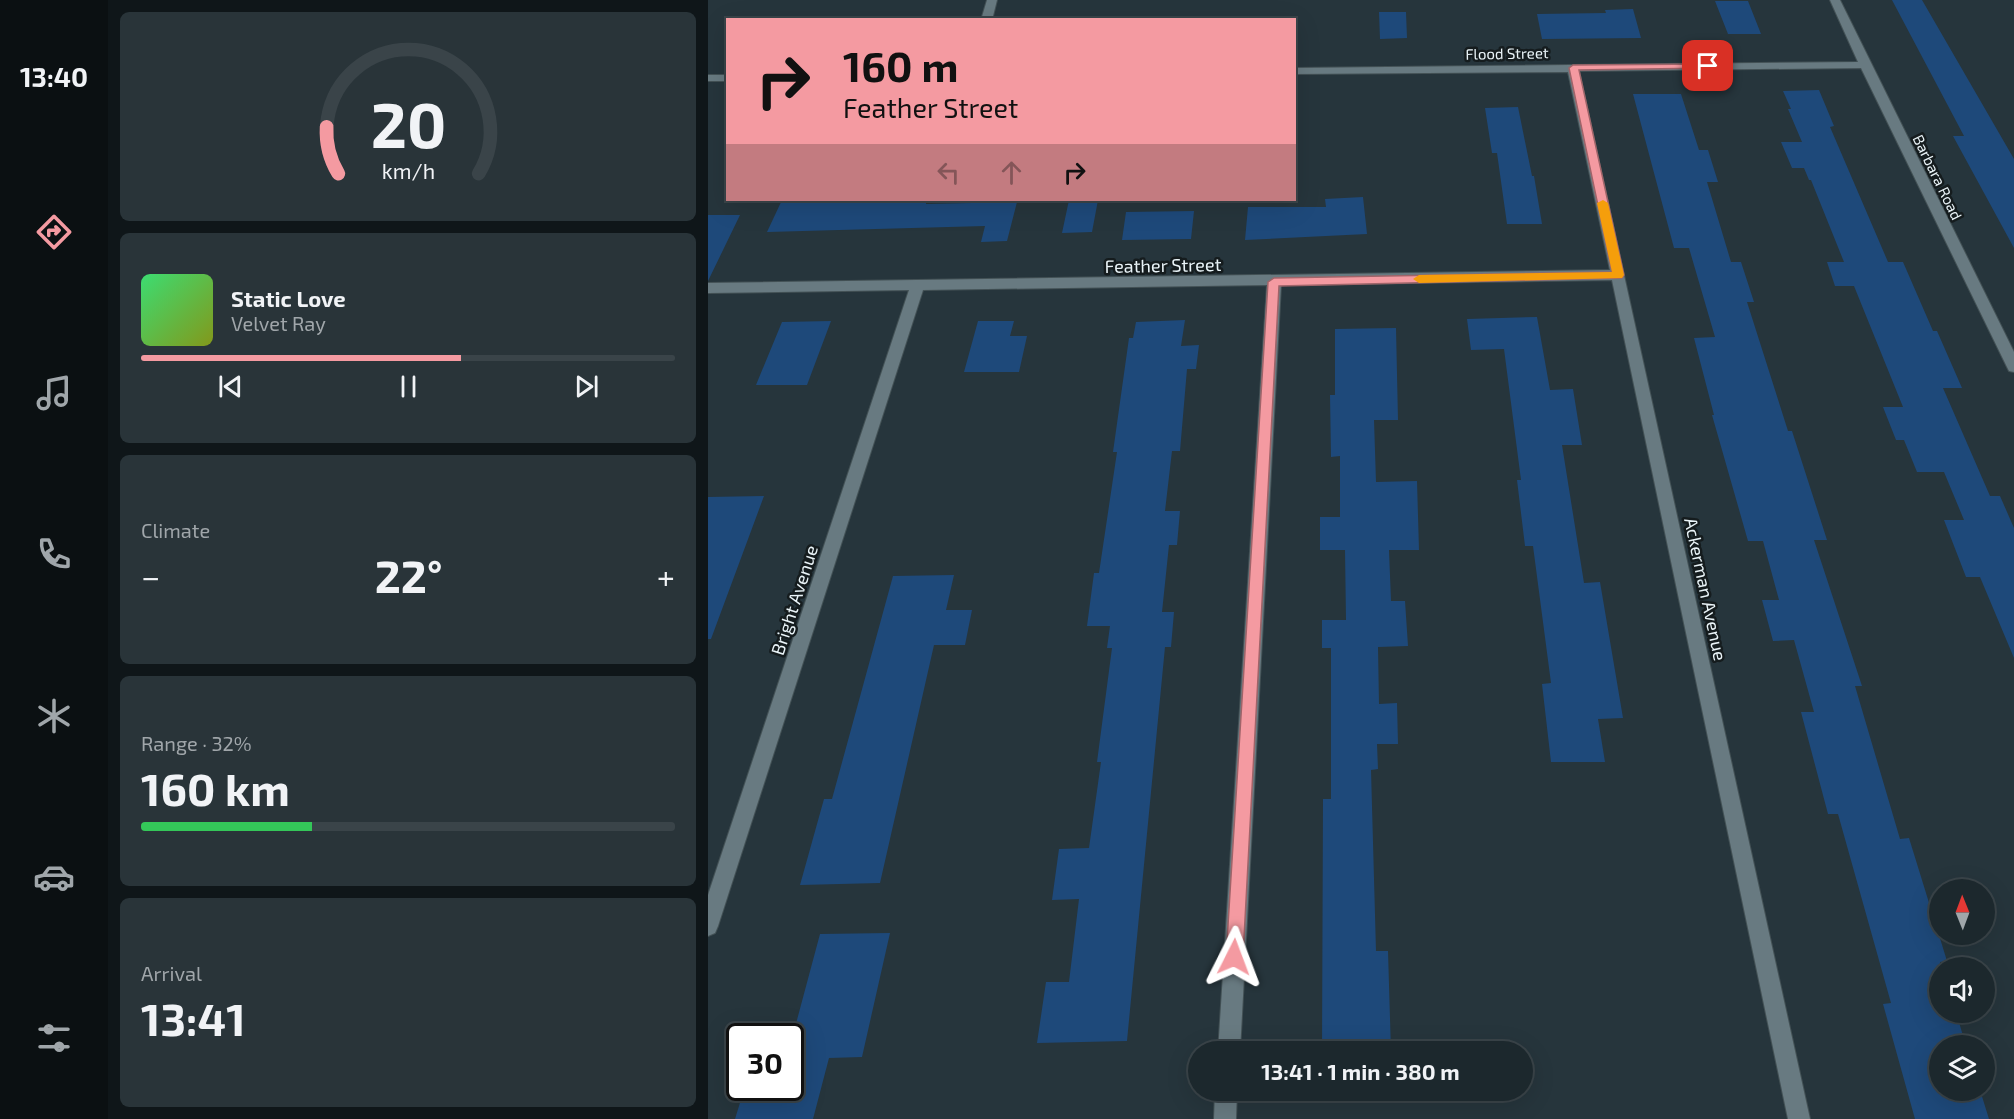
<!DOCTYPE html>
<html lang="en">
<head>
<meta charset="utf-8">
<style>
  body { margin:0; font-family:"Exo 2",sans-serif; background:#293439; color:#f1f3f6; height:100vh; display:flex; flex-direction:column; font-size:22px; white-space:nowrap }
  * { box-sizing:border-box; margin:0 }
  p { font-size:20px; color:#a0a6aa }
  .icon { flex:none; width:33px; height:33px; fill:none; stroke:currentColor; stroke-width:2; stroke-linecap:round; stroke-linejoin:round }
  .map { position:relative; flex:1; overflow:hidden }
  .details { display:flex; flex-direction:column; gap:12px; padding:12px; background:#0f1619; width:600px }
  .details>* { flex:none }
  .banner { position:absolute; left:18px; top:18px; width:570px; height:183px; border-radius:0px; box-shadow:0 6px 24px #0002,0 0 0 2px #3a4449; background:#f49aa1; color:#111; overflow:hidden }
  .needle { width:39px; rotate:359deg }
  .controls { position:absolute; left:1221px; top:879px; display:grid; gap:12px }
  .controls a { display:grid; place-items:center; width:66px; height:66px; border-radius:50%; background:#1c282d; box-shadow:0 6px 24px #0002,0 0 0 2px #3a4449; font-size:30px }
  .speed { position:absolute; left:18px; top:1023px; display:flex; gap:12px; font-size:30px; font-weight:700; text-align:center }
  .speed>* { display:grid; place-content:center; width:78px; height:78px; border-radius:50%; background:#1c282d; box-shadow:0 6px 24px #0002,0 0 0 2px #3a4449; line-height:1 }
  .speed .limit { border:3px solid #111; border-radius:9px; background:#fff; color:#111 }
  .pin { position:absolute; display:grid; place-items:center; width:51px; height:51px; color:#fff; margin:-26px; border-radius:12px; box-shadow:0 3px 9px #0006 }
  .me { position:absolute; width:66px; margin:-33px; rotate:3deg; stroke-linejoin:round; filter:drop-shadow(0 0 4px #0008) }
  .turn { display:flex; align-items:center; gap:21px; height:126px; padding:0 18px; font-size:27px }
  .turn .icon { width:78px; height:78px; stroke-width:2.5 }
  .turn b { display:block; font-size:42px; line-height:51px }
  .lanes { display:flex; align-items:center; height:57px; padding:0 18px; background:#0003; justify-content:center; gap:30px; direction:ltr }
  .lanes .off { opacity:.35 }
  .big { font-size:45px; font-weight:700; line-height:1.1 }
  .details .widget { flex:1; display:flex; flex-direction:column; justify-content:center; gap:9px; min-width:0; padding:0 21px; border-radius:9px; background:#293439 }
  .details .dial { align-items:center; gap:0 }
  .dial svg { height:156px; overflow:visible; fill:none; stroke:#3a4449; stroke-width:7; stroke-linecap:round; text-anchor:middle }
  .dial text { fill:#f1f3f6; stroke:none }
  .song { display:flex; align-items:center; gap:18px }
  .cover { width:72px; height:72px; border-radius:9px; background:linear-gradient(135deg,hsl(140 70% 55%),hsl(70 70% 35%)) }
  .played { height:6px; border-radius:3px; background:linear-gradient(90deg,#f49aa1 60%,#3a4449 60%) }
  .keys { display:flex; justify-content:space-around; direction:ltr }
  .heat { display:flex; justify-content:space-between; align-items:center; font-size:33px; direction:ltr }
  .charge { height:9px; border-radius:4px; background:linear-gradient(90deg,#34c759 32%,#3a4449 0) }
  .trip { position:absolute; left:480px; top:1041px; width:345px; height:60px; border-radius:30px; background:#1c282d; box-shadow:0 6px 24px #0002,0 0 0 2px #3a4449; font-weight:700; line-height:60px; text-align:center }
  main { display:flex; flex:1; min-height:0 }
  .menu { display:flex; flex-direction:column; width:108px; justify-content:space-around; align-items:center; background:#0b1012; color:#a0a6aa }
  .menu .icon { width:42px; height:42px }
  .menu .active { color:#f49aa1 }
  .menu b { font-size:27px; color:#f1f3f6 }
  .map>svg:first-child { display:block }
  .building { fill:#1e497a }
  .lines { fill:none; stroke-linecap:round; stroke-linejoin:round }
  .minor-casing { stroke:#435155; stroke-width:2 }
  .minor { fill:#687a81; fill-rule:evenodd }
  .route { fill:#f49aa1; stroke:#9f6469; stroke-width:1.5 }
  .slow { fill:#f59e0b }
  .labels { text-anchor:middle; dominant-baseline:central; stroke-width:5; stroke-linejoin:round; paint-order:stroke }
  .far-street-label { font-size:15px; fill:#eaf4f8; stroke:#151c1e }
  .street-label { font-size:18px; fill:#eaf4f8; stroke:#151c1e }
</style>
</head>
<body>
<main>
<nav class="menu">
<b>13:40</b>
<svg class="icon active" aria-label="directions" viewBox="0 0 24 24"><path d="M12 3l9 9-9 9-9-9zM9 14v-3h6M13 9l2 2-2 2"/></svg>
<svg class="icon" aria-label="music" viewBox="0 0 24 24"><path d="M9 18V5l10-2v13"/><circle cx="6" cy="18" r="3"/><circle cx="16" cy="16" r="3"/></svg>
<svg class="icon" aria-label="phone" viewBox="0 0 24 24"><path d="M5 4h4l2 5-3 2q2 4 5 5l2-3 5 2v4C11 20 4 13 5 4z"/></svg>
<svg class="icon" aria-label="climate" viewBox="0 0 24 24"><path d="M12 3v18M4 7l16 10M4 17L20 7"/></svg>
<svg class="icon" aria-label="car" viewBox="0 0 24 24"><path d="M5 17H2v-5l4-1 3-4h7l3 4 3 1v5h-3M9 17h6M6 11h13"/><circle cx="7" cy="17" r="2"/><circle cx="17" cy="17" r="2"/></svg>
<svg class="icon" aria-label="filters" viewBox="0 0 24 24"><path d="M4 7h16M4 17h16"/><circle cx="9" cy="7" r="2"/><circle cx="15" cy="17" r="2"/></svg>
</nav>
<section class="details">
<div class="widget dial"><svg viewBox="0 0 100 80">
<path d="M14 69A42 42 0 1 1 86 69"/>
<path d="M14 69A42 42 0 0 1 8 45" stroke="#f49aa1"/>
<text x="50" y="56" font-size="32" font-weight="700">20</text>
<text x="50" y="72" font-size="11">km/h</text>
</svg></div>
<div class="widget">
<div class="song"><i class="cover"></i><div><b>Static Love</b><p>Velvet Ray</p></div></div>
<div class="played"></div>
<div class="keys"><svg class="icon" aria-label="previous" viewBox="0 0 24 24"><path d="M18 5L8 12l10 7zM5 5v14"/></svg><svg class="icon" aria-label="pause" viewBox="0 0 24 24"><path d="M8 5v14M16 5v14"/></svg><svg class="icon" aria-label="next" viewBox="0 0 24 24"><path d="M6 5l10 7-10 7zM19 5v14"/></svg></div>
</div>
<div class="widget"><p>Climate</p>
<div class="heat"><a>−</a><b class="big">22°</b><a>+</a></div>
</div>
<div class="widget"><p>Range · 32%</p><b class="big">160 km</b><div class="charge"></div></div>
<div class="widget"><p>Arrival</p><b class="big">13:41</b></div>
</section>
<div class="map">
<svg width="1306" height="1119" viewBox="0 0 1306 1119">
  <rect width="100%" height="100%" fill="#26353c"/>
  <path class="building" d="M1184,0H1214L1306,159V248L1245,136H1256Z
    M1007,1H1040L1053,34H1020Z
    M925,9L933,38L834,39L829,14L898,13L897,10Z
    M671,12H698L699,38L672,39Z
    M1111,90L1126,126L1122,127L1180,262H1195L1225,331H1229L1254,388H1235L1282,496H1292L1306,528V658L1272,577H1258L1236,520H1256L1236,472H1209L1196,440H1188L1175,407H1195L1146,286H1127L1119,262H1136L1103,180H1101L1096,168H1084L1073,142H1094L1080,109H1083L1075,91Z
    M925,94H973L991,150H1000L1010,182H999L1023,262H1033L1046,302H1039L1080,431H1084L1119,540H1106L1154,686H1147L1192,839L1201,838L1239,961L1232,962V1012H1248L1258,1046H1232V1090H1272L1281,1119H1207L1175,1004L1183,1003L1130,814H1120L1093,712H1106L1086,640L1065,641L1054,600H1071L1055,541H1040L1004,415H1006L986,338L1007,337L981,248H966Z
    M810,107L824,176H826L834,224H799L789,153H784L777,108Z
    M655,197L659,234L537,240L540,207H618L617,199Z
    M74,200H191L190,202H218V204L309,202L299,241L273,242L277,226L59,232Z
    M361,200H390L384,232L354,233Z
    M486,211L483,239L414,240L418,212Z
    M0,215H32L0,281Z
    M829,317L842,390L865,389L874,445H854L876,583L892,582L915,718L890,719L897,762H843L834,684L843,683L825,546H817L809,480H813L796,349L763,350L759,319Z
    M477,320L473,346L491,345L488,369H479L472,451H464L457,511H472L469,545H461L454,612H466L463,647H457L419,1041L329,1043L338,982H361L371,899L344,900L351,849L381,848L393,762H389L404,648H399L402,626H379L386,573H391L409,452H405L421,338H425L428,322Z
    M123,321L99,385H48L74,322Z
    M270,321H306L302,336H319L311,372H256Z
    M688,328L690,420H666L668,482L709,481L711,550H681L683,601H697L700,646L670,647L671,704L689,703L690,744H669L670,769L663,770L668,951H680L683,1052H614L615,799H623V648H614V620H638L637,550H612V517H632V456L623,457L622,395H627V329Z
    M56,496L3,639H0V497Z
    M246,575L238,610H264L257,645H226L172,883L92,885L116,799H124L185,576Z
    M182,933L154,1057L121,1058L105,1119H27L35,1093L82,1092V1046L112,934Z"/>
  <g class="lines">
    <g class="minor-casing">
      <path id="minor" d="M279,0H289L284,20H273Z
        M1122,0H1132L1306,352V372L1301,371L1299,367L1153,68L871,71L1102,1119H1080L904,280L573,285L532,1052H510L559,285L215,290L10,926L7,933L0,936V895L201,290L0,293V283L902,270L860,72L586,74V68L1150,62Z
        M0,75H20V81H0Z
        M507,1090H529L528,1119H506Z"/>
    </g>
    <use href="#minor" class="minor"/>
  </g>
  <path class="route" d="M1000,64L1005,66L1003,68L871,70L916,275L914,278L571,286L535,957L532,963L526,965L520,963L518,957L560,282L566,278L904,272L861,68L865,65Z"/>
  <path class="slow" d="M895,200L900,203L916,275L914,278L711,283L705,279L711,275L904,272L889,203Z"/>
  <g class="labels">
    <g class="far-street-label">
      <text transform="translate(799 53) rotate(-1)">Flood Street</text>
      <text transform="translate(1230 177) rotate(64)">Barbara Road</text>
    </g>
    <g class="street-label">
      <text transform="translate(455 265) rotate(-1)">Feather Street</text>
      <text transform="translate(998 589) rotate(78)">Ackerman Avenue</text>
      <text transform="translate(86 600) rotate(-72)">Bright Avenue</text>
    </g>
  </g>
</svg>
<div class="controls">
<a><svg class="needle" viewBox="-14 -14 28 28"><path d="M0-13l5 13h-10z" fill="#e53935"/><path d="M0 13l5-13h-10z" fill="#a0a6aa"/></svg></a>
<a><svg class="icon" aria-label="sound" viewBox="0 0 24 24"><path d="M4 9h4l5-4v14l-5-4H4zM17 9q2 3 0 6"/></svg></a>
<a><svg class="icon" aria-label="layers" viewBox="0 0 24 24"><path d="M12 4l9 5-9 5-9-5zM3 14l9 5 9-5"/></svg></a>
</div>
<div class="speed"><div class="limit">30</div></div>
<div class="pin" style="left:1000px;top:66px;background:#d93025"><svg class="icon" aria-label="arrive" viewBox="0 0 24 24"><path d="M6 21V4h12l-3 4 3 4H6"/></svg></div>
<svg class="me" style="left:526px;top:957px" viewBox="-20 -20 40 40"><path d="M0-17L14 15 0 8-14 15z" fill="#f49aa1" stroke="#fff" stroke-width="4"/></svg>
<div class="trip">13:41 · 1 min · 380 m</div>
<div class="banner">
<div class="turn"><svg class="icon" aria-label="right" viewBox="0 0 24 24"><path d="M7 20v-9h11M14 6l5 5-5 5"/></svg><div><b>160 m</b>Feather Street</div></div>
<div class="lanes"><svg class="icon off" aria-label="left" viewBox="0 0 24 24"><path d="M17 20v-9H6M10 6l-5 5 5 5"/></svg><svg class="icon off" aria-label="ahead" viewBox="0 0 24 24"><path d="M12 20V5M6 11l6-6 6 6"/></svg><svg class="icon" aria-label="right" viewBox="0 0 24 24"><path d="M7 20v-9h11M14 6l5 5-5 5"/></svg></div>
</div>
</div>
</main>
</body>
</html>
